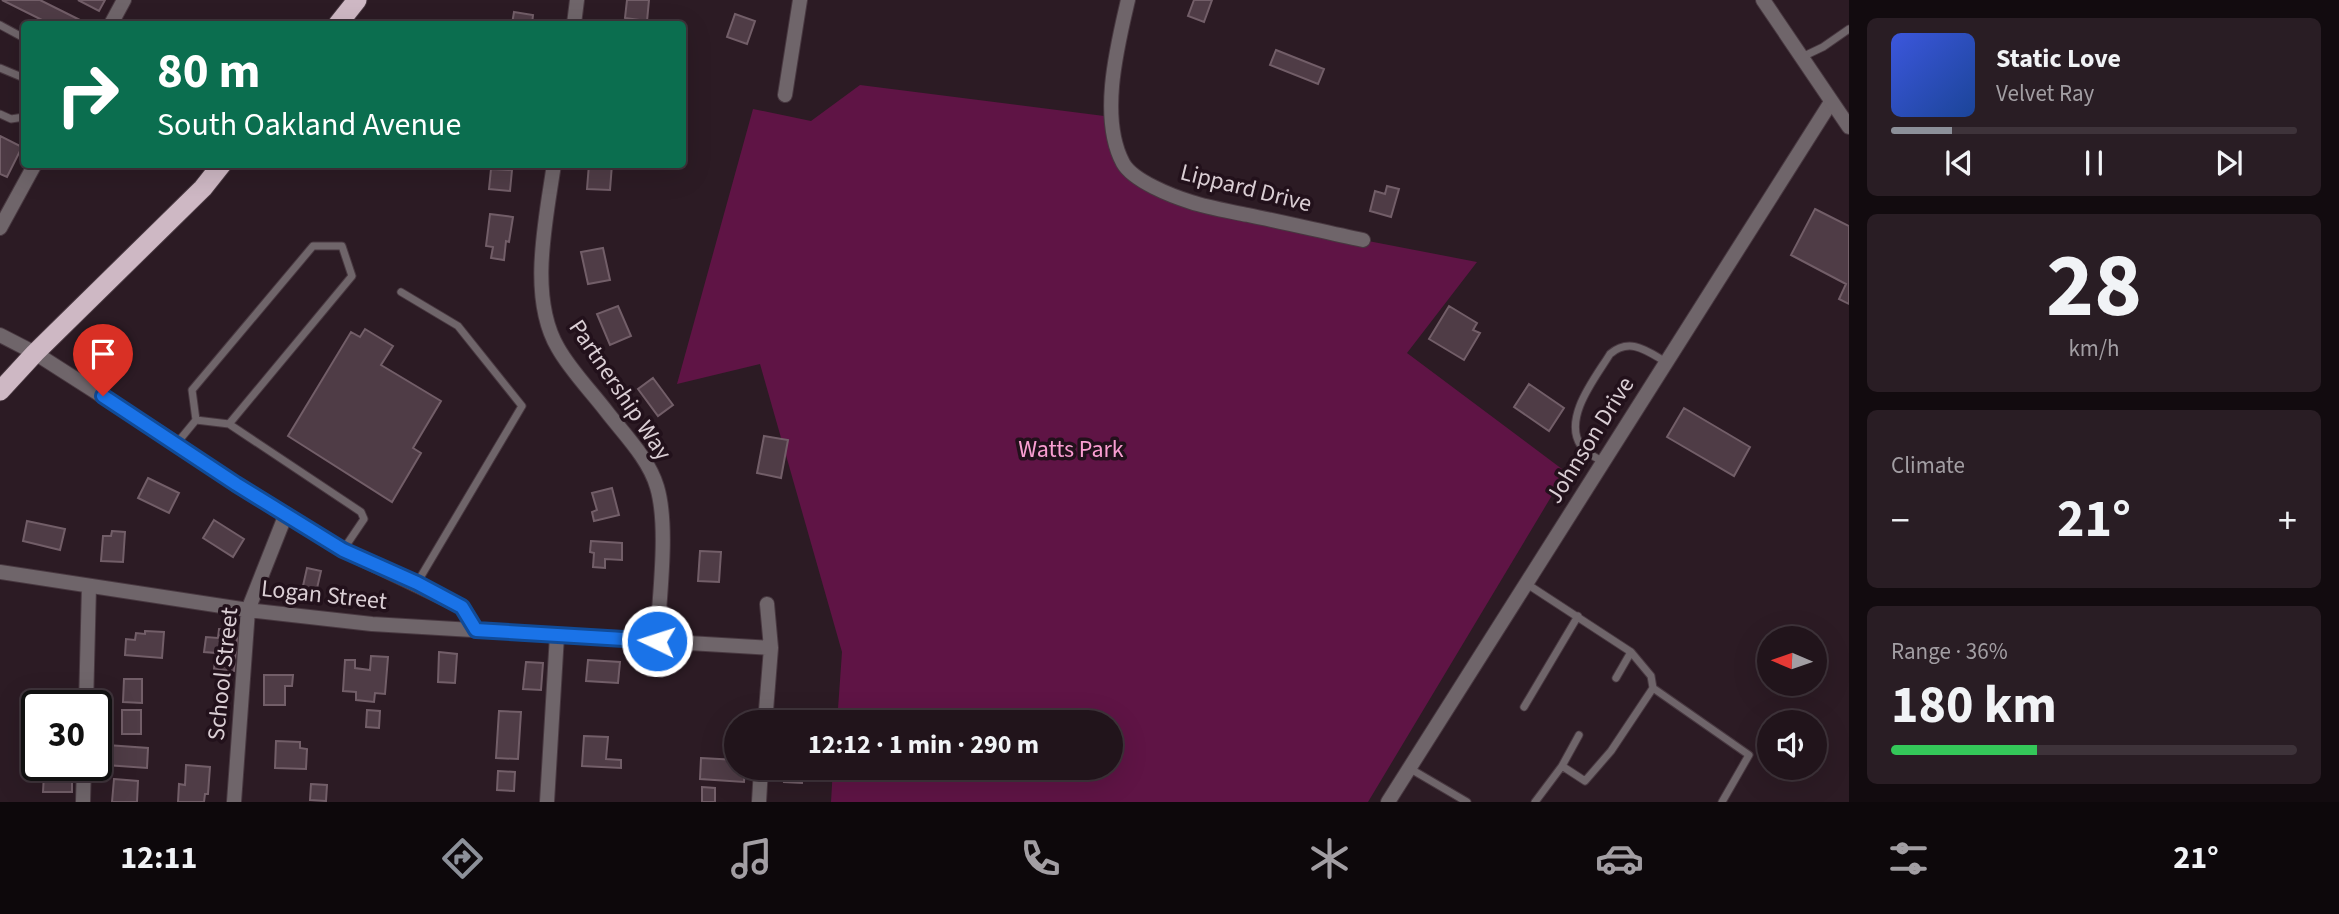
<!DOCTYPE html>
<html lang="en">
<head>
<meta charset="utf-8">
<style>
  body { margin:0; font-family:"Source Sans 3",sans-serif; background:#291d24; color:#f1f3f6; height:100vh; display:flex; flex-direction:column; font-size:26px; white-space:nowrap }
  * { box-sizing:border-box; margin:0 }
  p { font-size:23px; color:#a29ea3 }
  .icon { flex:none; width:38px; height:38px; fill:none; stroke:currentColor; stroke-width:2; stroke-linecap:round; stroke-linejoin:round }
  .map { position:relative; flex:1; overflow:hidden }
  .details { display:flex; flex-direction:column; gap:18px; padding:18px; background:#120b0f; width:490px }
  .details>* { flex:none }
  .hud { position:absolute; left:21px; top:21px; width:665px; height:147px; border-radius:7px; box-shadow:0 7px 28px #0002,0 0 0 2px #3e333a; background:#0b6e4f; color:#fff; overflow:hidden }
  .needle { width:46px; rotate:272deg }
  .tools { position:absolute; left:1757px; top:626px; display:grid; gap:14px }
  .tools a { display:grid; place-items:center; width:70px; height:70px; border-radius:50%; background:#21141b; box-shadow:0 7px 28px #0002,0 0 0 2px #3e333a; font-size:35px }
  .speed { position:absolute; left:21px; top:690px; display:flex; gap:14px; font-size:35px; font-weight:700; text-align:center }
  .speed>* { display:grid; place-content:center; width:91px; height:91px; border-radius:50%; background:#21141b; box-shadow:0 7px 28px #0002,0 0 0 2px #3e333a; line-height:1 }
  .speed .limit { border:4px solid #111; border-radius:10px; background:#fff; color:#111 }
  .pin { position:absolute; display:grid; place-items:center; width:60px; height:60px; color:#fff; margin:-72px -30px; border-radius:50% 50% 50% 0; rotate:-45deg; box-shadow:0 0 7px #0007 }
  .pin .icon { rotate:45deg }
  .me { position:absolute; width:77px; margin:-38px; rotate:274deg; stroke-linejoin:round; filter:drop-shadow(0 0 5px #0008) }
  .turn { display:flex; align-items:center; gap:24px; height:147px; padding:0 21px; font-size:32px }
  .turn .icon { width:91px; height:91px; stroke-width:2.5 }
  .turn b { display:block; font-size:49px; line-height:60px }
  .big { font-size:52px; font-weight:700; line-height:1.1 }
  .details .card { flex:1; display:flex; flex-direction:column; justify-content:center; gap:10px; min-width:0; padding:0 24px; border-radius:10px; background:#291d24 }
  .details .dial { align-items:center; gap:0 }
  .dial b { font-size:91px; line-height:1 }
  .song { display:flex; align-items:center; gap:21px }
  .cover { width:84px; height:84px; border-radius:10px; background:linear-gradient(135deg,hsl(230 70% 55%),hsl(220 70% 35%)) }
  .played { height:7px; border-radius:4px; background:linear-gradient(90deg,#8c9099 15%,#3e333a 15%) }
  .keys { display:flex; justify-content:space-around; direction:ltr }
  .heat { display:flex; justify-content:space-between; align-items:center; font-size:38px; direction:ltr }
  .charge { height:10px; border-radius:5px; background:linear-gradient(90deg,#34c759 36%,#3e333a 0) }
  .trip { position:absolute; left:724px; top:710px; width:399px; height:70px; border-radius:35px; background:#21141b; box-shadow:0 7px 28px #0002,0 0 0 2px #3e333a; font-weight:700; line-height:70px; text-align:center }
  .tab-bar { display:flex; height:112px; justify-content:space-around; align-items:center; background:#0d080b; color:#a29ea3 }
  .tab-bar .icon { width:49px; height:49px }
  .tab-bar .active { color:#8c9099 }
  .tab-bar b { font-size:32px; color:#f1f3f6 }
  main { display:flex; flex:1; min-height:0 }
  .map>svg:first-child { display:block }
  .green { fill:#5f1445 }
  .building { fill:#4f3c46; stroke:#725e68; stroke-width:2 }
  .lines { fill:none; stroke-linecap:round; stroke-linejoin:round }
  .service-casing { stroke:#483840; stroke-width:9 }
  .minor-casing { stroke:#483840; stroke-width:16 }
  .tertiary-casing { stroke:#483840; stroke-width:16 }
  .trunk-casing { stroke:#483840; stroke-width:21 }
  .service { stroke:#6f656a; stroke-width:7 }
  .minor { stroke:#6f656a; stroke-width:14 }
  .tertiary { stroke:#6f656a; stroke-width:14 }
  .trunk { stroke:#ceb8c4; stroke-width:19 }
  .route-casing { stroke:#114b97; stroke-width:18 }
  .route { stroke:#1a73e8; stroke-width:12 }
  .labels { text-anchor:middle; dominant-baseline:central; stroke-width:7; stroke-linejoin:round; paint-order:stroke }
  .street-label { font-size:24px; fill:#daced4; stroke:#22111b }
  .park-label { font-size:24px; fill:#f99ed1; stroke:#22111b }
</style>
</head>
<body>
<main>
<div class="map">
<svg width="1849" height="802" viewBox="0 0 1849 802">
  <rect width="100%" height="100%" fill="#2c1b24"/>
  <path class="green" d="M860,85L1112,117L1124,165L1160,190L1363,240L1477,262L1407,353L1566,472L1368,802H831L833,768H1111V723H837L842,652L760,364L677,384L753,109L811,121Z"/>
  <path class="building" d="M2,0H40L88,24H50Z
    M78,0H105L99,11Z
    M627,0H649L647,21L625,18Z
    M1194,0H1212L1204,22L1188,16Z
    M514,12L533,15L532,24H512Z
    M735,14L755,21L747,44L727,37Z
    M1276,50L1324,69L1318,84L1270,65Z
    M0,136L22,147L7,177L0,174Z
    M589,164H612L610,190L587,189Z
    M491,169L512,170L510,191L489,189Z
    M1387,186L1399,189L1391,217L1370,211L1375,191L1385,194Z
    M1815,209L1849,226V304L1839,299L1846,284L1791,255Z
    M490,214L513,217L509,242L506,241L504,260L491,258L493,247L486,246Z
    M603,248L610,280L588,284L581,252Z
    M618,306L631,336L610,345L597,314Z
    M1449,306L1477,323L1473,330L1480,333L1464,360L1429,339Z
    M365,329L393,346L381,365L441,401L413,448L421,453L392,502L288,436L351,332L360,337Z
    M653,378L673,405L658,416L638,389Z
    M1529,384L1564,408L1549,431L1514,407Z
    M1684,408L1750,447L1734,476L1667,437Z
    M764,436L788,440L781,478L757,473Z
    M148,478L179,493L169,513L138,498Z
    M612,488L619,515L594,521L592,512L597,510L592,493Z
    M214,520L244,539L233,557L203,538Z
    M27,521L65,529L60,550L23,541Z
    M112,531L125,532L123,562L101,561L103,536H111Z
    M591,541L622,543V560L605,559V568L593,567L594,553L590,552Z
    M700,551L721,552L719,582L698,581Z
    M307,568L321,571L315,597L301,595Z
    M219,629L238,631L234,671L214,669L216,653L204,652L206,637L218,638Z
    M145,631L164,632L162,658L125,655L126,639L135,640L136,633L145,634Z
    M439,652L457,654L455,683L438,682Z
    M371,656L388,657L385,694L375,693L374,702L356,700V692L343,691L345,660H355V668L370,670Z
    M588,660L620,662L618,683L586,681Z
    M526,662L543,663L541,690L523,689Z
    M264,675H293L292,686H285V705H264Z
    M124,679H142V703L123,702Z
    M122,710H141V734H122Z
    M367,710L380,711L379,728L366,727Z
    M499,711L521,712L518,759L496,758Z
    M584,736L608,737L606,759L621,760V768L582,766Z
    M276,741L300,742V748L307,749L306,769L275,768Z
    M107,745L148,748L147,768L106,765Z
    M701,758L737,760V768H745L744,782L700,779Z
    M186,765L210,767L208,794H205L204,802H178L179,784L185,785Z
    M785,768H803L802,783L784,782Z
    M498,771L515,772L514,791L497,790Z
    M44,774H72V792H43Z
    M114,779L138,781L137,802H112Z
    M311,784L327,785L326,801L310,800Z
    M702,787L715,788V802H702Z"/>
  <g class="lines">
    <g class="service-casing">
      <path id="service" d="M0,25L24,38
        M1802,57L1823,47L1849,29
        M0,68L24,78
        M0,114L11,119L24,117
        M401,292L458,326L522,406L417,583
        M229,424L361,512L364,519L343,550
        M177,443L196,420L192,390L313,246H342L352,276L229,424L196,420
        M1603,462C1596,457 1585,453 1581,446C1562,418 1596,377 1610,354C1630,337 1647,351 1666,362
        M1527,584L1631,652L1616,678
        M1631,652L1651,676L1653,688L1749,755L1722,802
        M1524,707L1578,616
        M1562,766L1585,781L1611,751L1653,688
        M1409,768L1467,802
        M1535,802L1562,766L1579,735"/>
    </g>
    <g class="minor-casing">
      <path id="minor" d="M1128,0C1117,47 1099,118 1123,163C1133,181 1172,196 1191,202C1209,208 1229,211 1248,215C1287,223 1325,232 1363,240
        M111,24L124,0
        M574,24L577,0
        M785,95L800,0
        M554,164C546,220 528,297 558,348C571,371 591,391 607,412C624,434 649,459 657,487C669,527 659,598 657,641
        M0,228L35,164
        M0,335L35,353L171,440L236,484L343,550L462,607L476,630
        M0,572L248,610L372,624L771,648
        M86,705L89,586
        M765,723L771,648L767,604
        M83,802L84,765
        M234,802L248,610L286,514
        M547,802L557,635
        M759,802L761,768
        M1388,802L1831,102"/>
    </g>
    <g class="tertiary-casing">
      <path id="tertiary" d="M1763,0L1849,127"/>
    </g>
    <g class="trunk-casing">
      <path id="trunk" d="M338,24L357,0
        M0,391L35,353L203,188L222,164"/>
    </g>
    <use href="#service" class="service"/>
    <use href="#minor" class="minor"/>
    <use href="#tertiary" class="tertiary"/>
    <use href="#trunk" class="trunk"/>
  </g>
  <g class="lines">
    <g class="route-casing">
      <path id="route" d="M103,396L236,484L343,550L417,583L462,607L476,630L657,641"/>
    </g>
    <use href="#route" class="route"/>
  </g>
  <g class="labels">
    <g class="street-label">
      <text transform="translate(1246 188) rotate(14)">Lippard Drive</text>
      <text transform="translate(620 390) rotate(56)">Partnership Way</text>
      <text transform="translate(1590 440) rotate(-58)">Johnson Drive</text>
      <text transform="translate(324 595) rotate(6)">Logan Street</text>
      <text transform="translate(223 674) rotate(-84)">School Street</text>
    </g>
    <g class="park-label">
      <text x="1071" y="449">Watts Park</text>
    </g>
  </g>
</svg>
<div class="tools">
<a><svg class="needle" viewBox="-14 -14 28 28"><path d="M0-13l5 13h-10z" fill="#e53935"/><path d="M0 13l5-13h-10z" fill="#a29ea3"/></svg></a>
<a><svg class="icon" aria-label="sound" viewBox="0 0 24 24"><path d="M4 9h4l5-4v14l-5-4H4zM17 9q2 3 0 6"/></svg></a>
</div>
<div class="speed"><div class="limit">30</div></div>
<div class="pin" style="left:103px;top:396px;background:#d93025"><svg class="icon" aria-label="arrive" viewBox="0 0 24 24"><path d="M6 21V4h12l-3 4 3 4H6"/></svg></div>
<svg class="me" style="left:657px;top:641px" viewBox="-20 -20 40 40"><circle r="17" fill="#1a73e8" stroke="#fff" stroke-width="3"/><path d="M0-11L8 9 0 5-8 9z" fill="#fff"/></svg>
<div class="trip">12:12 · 1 min · 290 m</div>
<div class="hud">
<div class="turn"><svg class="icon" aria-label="right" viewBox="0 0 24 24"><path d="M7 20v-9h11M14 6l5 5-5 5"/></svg><div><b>80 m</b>South Oakland Avenue</div></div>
</div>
</div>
<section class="details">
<div class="card">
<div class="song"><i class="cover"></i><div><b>Static Love</b><p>Velvet Ray</p></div></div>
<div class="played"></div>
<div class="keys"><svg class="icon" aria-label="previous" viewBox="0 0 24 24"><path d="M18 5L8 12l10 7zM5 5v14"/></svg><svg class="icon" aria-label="pause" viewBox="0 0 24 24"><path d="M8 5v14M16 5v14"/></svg><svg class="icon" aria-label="next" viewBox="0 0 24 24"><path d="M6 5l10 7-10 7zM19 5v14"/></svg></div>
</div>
<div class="card dial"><b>28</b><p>km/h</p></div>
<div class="card"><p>Climate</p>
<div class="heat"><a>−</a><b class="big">21°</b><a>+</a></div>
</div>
<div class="card"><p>Range · 36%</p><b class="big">180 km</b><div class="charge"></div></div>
</section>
</main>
<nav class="tab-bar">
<b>12:11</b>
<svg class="icon active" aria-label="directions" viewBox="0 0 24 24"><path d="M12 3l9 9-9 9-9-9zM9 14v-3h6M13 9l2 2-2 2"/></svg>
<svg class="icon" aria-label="music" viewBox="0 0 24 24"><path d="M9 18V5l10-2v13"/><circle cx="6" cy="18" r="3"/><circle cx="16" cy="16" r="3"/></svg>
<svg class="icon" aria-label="phone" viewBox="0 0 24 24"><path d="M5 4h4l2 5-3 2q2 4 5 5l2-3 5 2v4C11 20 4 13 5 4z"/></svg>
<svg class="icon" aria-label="climate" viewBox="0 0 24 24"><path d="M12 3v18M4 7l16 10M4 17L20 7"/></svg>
<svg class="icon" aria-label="car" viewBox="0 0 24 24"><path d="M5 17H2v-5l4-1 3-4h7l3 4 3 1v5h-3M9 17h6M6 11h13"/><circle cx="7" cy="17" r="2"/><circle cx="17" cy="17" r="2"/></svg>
<svg class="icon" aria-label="filters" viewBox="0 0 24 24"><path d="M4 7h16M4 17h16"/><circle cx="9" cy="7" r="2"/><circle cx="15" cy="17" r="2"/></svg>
<b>21°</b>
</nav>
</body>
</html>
